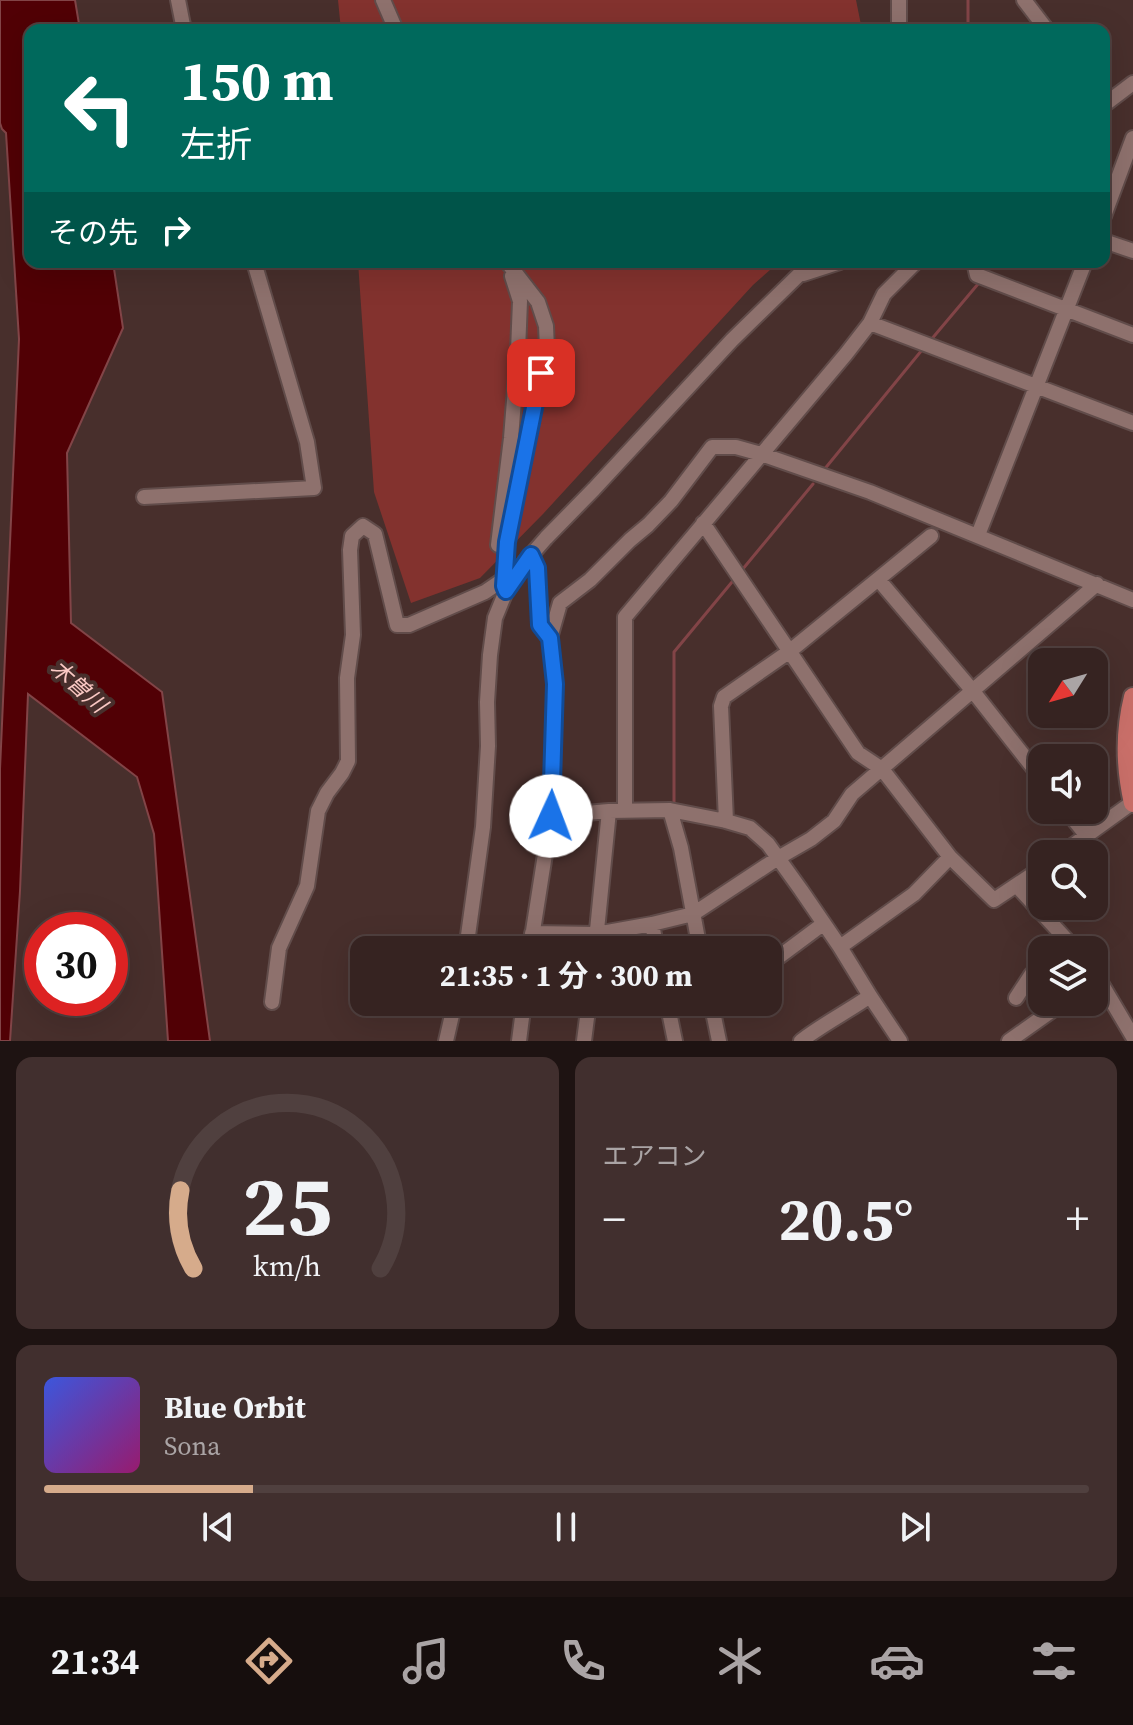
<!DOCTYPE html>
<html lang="ja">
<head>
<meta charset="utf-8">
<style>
  body { margin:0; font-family:"Source Serif 4","Noto Sans JP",serif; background:#412f2e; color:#f1f3f6; height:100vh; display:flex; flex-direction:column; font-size:30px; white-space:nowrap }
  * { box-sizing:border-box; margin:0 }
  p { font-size:26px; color:#aaa4a5 }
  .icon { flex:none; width:44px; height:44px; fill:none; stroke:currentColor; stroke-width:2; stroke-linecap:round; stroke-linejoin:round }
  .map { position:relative; height:1041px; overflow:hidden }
  .sheet { display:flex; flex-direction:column; gap:16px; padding:16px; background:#1e1312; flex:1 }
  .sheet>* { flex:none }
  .banner { position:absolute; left:24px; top:24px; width:1086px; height:244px; border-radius:16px; box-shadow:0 8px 32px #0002,0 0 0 2px #50403f; background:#00695c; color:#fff; overflow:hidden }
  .needle { width:52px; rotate:233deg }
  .controls { position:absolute; left:1028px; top:648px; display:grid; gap:16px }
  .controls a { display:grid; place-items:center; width:80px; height:80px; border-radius:16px; background:#362321; box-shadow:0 8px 32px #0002,0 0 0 2px #50403f; font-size:40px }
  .speed { position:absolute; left:24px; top:912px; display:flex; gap:16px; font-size:40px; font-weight:700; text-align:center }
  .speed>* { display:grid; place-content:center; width:104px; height:104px; border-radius:50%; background:#362321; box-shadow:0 8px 32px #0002,0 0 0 2px #50403f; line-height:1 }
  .speed .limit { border:12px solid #d22; background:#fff; color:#111 }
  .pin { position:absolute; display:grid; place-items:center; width:68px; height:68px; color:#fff; margin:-34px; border-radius:16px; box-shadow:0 4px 12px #0006 }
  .me { position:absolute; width:88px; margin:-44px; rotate:2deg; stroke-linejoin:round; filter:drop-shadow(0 0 6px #0008) }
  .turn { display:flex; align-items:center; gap:28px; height:168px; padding:0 24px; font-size:36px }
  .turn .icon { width:104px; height:104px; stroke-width:2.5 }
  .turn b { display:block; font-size:56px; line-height:68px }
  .then { display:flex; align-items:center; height:76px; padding:0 24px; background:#0003; gap:16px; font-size:30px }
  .big { font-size:60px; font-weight:700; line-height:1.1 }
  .sheet .tile { flex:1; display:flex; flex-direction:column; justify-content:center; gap:12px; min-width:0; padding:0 28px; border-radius:16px; background:#412f2e }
  .sheet .dial { align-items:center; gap:0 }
  .dial svg { height:208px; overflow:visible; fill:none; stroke:#50403f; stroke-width:7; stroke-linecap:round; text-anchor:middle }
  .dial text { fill:#f1f3f6; stroke:none }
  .song { display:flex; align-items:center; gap:24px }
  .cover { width:96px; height:96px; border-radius:12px; background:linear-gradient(135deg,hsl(230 70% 55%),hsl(320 70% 35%)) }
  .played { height:8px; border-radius:4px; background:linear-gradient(90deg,#d6ab8b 20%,#50403f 20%) }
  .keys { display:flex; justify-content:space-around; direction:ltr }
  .heat { display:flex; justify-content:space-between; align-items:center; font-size:44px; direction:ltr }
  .sheet .tiles { flex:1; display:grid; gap:16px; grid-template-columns:1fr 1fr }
  .tile:last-child { grid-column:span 2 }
  .trip { position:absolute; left:350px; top:936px; width:432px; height:80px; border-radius:16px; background:#362321; box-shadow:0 8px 32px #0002,0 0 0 2px #50403f; font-weight:700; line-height:80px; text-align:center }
  .dock { display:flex; height:128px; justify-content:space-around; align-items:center; background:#160e0d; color:#aaa4a5 }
  .dock .icon { width:56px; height:56px }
  .dock .active { color:#d6ab8b }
  .dock b { font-size:36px; color:#f1f3f6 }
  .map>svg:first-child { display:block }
  .green { fill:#83322e }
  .water { fill:#510005; stroke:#824447; stroke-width:2 }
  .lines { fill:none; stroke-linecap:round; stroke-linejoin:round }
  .stream { stroke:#824447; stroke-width:3 }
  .minor-casing { stroke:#614c4a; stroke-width:18 }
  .major-casing { stroke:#614c4a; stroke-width:22 }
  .minor { stroke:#8e716d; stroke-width:14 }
  .major { stroke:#c96f69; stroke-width:18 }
  .route-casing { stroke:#114b97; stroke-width:20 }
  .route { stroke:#1a73e8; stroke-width:14 }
  .labels { text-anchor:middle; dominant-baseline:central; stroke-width:8; stroke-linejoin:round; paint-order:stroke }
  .water-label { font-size:22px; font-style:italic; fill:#fbc9c4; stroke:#482f2c }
</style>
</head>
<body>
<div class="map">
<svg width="1133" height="1041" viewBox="0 0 1133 1041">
  <rect width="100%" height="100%" fill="#482f2c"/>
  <path class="green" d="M338,0H856L862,30H341Z
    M358,262H779L753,285L543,514L480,578L411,603L374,492Z"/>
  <path class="water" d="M0,0H75L80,30H30V262H113L123,328L67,453L71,623L162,692L210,1041H168L154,834L137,777L28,694L20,891L10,1041H0V769L19,339L6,133L2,129L0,123Z"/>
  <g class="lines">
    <path class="stream" d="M968,0V30
      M930,341L978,284
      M823,471L922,350
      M742,570L813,484
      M674,805V652L732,582"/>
    <g class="minor-casing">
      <path id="minor" d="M178,0L184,30
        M383,0L396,30
        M899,0V30
        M1024,0L1047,30
        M1104,105L1133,83
        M1104,216L1133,138
        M1104,241L1133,251
        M974,262L977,275L1133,335
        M803,274L840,262
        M870,323L1133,423
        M144,497L314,488L307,442L254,262
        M703,523L858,753L882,769L950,857L994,900L1042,868
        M978,535L1085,262
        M498,545L511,438L518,351L520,301L512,276
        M878,579L972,690L1042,779
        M504,585L507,542L547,349L546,326L538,302L507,262
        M550,638L560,603L590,580L630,540L648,525L671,501L712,447H736L761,454L870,492L1133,600
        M625,810V617L846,354L870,323L884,294L916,262
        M670,810L681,848L700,950
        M1066,810L1086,835
        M551,816L609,811
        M726,821L721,706L724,697L790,651L931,536
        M1061,854L1133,802
        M1017,886L1076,950
        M652,924L657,950
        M532,933L596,934L652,924L693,914L778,858L811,839L834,821L852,794L1097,584
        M840,947L914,894L950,857
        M466,950L483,827L488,746L487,702L490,655L495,618L506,591L525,562L546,538L594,489L732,340L812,262
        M530,950L551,816L555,684L550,638L540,625L537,568L531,555
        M595,950L609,811L670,810L726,821L750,828L768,844L801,890L840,947L870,996L900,1041
        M768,965L823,924
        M1094,971L1133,1037
        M1016,998L1031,975L1042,966
        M272,1002L279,948L307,886L318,811L327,793L342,773L348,761L347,678L353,635L350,550L352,536L363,526L375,534L397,625H409L485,592L504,579
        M667,1002L675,1041
        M711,1002L719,1041
        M446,1041L455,1002
        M519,1041L524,1002
        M584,1041L589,1002
        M801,1041C823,1024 847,1012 870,996
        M1009,1041L1064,1002"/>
    </g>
    <g class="major-casing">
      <path id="major" d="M1133,697C1124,733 1125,768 1133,803"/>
    </g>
    <use href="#minor" class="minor"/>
    <use href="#major" class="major"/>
  </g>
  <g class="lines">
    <g class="route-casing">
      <path id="route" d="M541,373L507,542L504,586L506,591L531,555L537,568L540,625L550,638L555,684L551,816"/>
    </g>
    <use href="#route" class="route"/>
  </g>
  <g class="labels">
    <g class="water-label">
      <text transform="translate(79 686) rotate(42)">木曽川</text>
    </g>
  </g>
</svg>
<div class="controls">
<a><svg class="needle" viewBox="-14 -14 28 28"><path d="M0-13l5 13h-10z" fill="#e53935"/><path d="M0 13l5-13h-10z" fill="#aaa4a5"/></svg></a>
<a><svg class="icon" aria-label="sound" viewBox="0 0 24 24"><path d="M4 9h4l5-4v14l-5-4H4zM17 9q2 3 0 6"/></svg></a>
<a><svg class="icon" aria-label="search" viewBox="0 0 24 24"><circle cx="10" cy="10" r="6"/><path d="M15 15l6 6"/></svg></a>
<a><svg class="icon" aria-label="layers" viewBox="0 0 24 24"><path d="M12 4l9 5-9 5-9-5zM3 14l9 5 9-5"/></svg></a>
</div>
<div class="speed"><div class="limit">30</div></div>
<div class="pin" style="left:541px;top:373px;background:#d93025"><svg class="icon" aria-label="arrive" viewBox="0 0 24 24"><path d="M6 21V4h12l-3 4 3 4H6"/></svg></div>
<svg class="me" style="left:551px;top:816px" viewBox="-20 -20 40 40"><circle r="19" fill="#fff"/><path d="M0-13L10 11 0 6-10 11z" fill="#1a73e8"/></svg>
<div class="trip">21:35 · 1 分 · 300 m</div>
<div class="banner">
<div class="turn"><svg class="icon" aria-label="left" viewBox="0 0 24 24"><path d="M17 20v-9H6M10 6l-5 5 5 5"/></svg><div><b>150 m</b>左折</div></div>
<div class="then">その先<svg class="icon" aria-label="right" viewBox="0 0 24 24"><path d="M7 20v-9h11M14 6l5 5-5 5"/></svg></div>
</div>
</div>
<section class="sheet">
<div class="tiles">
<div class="tile dial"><svg viewBox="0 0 100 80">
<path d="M14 69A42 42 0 1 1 86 69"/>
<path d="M14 69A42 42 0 0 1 9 39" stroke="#d6ab8b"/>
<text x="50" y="56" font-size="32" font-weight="700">25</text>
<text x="50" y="72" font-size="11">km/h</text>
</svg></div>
<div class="tile"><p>エアコン</p>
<div class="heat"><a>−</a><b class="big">20.5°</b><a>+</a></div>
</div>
<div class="tile">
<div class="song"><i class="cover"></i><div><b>Blue Orbit</b><p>Sona</p></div></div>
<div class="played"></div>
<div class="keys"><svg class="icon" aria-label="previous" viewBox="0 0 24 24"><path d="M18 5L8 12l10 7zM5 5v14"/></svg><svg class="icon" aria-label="pause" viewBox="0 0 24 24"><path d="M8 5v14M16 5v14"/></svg><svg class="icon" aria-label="next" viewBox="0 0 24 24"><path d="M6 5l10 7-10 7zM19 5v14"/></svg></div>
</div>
</div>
</section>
<nav class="dock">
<b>21:34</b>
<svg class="icon active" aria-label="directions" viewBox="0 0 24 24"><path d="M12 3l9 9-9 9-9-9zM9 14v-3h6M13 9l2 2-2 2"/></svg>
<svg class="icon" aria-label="music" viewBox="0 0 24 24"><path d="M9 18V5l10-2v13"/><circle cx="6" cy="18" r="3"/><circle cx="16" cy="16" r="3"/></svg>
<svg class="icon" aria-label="phone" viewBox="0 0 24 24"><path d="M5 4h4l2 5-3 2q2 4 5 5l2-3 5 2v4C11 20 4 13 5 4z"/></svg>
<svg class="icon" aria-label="climate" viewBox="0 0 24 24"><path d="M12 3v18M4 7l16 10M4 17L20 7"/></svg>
<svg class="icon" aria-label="car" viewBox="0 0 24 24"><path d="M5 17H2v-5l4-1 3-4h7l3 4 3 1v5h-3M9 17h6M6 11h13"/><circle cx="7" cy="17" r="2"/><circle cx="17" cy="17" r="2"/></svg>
<svg class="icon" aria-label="filters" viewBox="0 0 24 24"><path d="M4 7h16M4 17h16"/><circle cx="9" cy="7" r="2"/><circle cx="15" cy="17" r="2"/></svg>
</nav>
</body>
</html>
